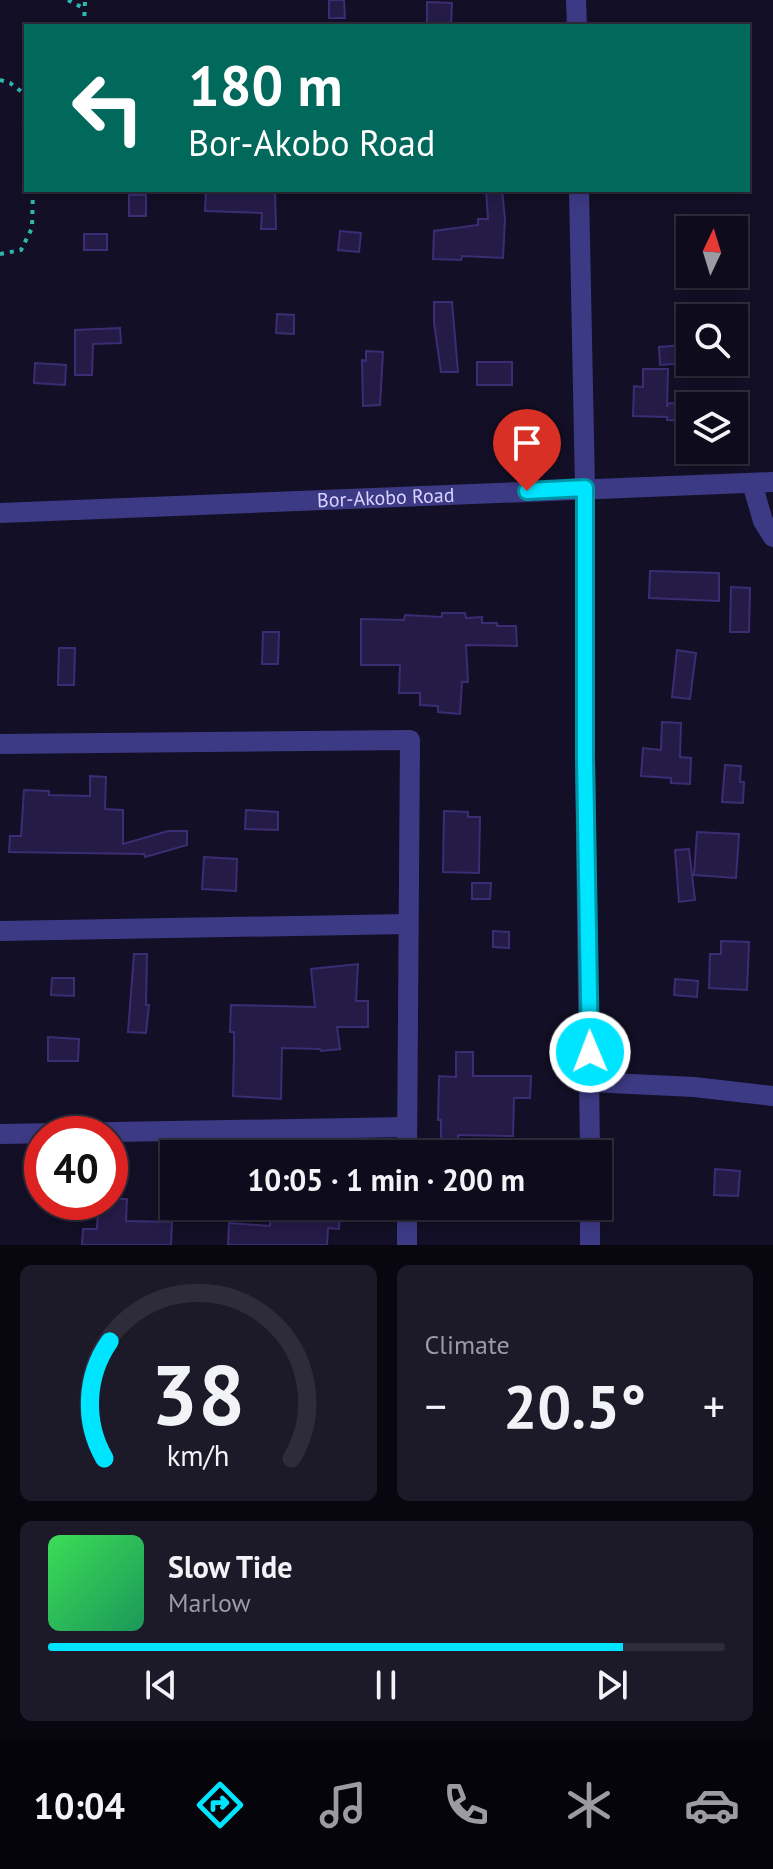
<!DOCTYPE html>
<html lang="en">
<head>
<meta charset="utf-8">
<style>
  body { margin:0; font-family:"PT Sans",sans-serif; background:#1c1929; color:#f1f3f6; height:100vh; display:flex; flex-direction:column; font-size:30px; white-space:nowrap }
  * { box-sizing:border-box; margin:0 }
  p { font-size:26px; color:#9b9ba3 }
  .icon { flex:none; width:44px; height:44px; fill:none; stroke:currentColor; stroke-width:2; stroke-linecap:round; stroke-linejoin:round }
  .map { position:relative; height:1245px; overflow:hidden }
  .sheet { display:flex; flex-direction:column; gap:20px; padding:20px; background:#08060f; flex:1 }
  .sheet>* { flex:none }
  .guide { position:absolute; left:24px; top:24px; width:726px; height:168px; border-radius:0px; box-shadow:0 4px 12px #0003,0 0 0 2px #2e2b3b; background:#00695c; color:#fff; overflow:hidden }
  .needle { width:52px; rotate:4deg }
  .controls { position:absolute; left:676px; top:216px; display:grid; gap:16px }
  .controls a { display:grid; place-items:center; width:72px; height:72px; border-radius:0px; background:#0e0b1c; box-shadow:0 4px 12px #0003,0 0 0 2px #2e2b3b; font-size:40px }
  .speed { position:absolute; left:24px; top:1116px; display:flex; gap:16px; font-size:40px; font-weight:700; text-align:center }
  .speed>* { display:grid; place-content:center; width:104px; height:104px; border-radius:50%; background:#0e0b1c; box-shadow:0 4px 12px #0003,0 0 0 2px #2e2b3b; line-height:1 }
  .speed .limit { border:12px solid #d22; background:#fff; color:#111 }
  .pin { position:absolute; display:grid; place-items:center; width:68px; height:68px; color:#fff; margin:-82px -34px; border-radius:50% 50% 50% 0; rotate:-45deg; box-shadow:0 0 8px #0007 }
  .pin .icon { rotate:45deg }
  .me { position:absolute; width:88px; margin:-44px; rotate:359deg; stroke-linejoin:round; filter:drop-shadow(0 0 6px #0008) }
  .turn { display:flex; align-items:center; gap:28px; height:168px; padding:0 32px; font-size:36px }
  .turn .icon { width:104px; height:104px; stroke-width:2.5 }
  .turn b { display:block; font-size:56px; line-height:68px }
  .big { font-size:60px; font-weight:800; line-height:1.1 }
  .sheet .card { flex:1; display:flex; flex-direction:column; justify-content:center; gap:12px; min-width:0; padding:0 28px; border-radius:12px; background:#1c1929 }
  .sheet .dial { align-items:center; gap:0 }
  .dial svg { height:208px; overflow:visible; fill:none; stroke:#2e2b3b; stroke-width:7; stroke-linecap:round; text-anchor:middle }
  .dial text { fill:#f1f3f6; stroke:none }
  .song { display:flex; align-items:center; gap:24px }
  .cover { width:96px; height:96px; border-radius:12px; background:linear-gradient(135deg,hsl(130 70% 55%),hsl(150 70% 35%)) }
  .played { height:8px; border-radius:4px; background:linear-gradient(90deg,#00e5ff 85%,#2e2b3b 85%) }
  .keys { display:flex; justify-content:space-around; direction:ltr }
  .heat { display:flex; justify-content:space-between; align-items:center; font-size:44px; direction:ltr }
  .sheet .tiles { flex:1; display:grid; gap:20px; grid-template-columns:1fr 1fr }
  .card:last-child { grid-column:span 2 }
  .trip { position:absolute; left:160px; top:1140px; width:452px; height:80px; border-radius:0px; background:#0e0b1c; box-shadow:0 4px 12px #0003,0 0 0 2px #2e2b3b; font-weight:800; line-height:80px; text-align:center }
  .tab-bar { display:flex; height:128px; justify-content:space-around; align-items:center; background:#06040b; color:#9b9ba3 }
  .tab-bar .icon { width:56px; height:56px }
  .tab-bar .current { color:#00e5ff }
  .tab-bar b { font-size:36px; color:#f1f3f6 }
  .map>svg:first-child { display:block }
  .building { fill:#241b47; stroke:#3b2d73; stroke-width:2 }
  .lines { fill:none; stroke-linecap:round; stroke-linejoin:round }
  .path { stroke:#2fb8b0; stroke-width:4; stroke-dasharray:4 6; stroke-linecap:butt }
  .minor { stroke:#3d3a85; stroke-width:20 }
  .route-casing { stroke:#0095a6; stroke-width:20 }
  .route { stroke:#00e5ff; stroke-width:14 }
  .labels { text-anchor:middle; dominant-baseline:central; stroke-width:8; stroke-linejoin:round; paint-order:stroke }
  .street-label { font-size:20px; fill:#d9d4ff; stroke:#130f26 }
</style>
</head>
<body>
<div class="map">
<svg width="773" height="1245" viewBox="0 0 773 1245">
  <rect width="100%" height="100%" fill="#130f26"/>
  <path class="building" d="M329,0H344L345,18H329Z
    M427,2L452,3L451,26H427Z
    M206,190H275L276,229H261L262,213L205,211Z
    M486,190H502L505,219L503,258L462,256L461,260L433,259L434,231L478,225V219H488Z
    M129,195H146V216H129Z
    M340,231L361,233L359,252L338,250Z
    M84,234H107V250H84Z
    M434,302H452L458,372H441L434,323Z
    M277,314L294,315V334L276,333Z
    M120,328L121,343L93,344L92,375H75V330Z
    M684,345L685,363L660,365L659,347Z
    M366,351L383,352L380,405L363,406L362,360L366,361Z
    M477,362H512V385H477Z
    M35,363L66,365L65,385L34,383Z
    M643,369H668L667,407L668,403L686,404V421L667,420V417L633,416L634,386L643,387Z
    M650,571L719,573V601L649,598Z
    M731,587L750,588L749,632H730Z
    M442,613H465L466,618L482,617V623H497V626H516L517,646L466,645L468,682H462L460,714L438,712V706L420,705V693H399L400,665H361V619L404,620L405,615L442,617Z
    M263,632H279L278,664H262Z
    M59,648H75L74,685H58Z
    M677,650L696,653L690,699L672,697Z
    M662,722L681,723L680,757L691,758L690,784L671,783V778L641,776L643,748L661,750Z
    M725,765L741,766L740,782H744L743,803L722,802Z
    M90,776L106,777L105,809L123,810V844L168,831H187V845L145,857L144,854L9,852L10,836H21L24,790L49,791V795L90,796Z
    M246,810L278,812V830L245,829Z
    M444,811L468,812V817H480L479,873L443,872Z
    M697,832L739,834L736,878L694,875Z
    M689,849L695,900L679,902L675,850Z
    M204,857L237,859L236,891L202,889Z
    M472,883H491L490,899H472Z
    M493,931L509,932V948L493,947Z
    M721,941L749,942L747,990L709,988L710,954H721Z
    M134,954H147L146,1005H149L146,1033L128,1032Z
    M358,964L356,1001H368V1027H337L340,1049L321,1051L320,1049L282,1048L281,1099L233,1096L234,1052V1032H230L231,1005L315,1007L311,969Z
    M52,978H74V996L51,995Z
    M675,979L698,981L697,997L674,995Z
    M48,1037L79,1039L78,1061H48Z
    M456,1052H473V1076H531L530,1098H514L513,1136L458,1135V1154H441V1120H438L439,1076L456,1077Z
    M715,1169L740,1171L738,1196L714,1195Z
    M110,1199H127L126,1221L172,1222L171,1245H82L83,1229H97L98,1209H109Z
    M303,1206H340L339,1229L328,1228L327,1245H228L229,1223L270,1226L271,1212L302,1214Z"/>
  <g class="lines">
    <path class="path" d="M68,0L85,9
      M84,26L85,0
      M0,80L10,83L26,95
      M26,123L23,126L26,135
      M0,254L21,250L32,228L33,190"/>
    <g class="minor">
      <path d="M576,0L577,26"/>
      <path d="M579,190L585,488V758L590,1154"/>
      <path d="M752,483L763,521L773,537"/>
      <path id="s1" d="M0,513L773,482"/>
      <path d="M0,744L410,740L407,1154"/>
      <path d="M0,931L408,924"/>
      <path d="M590,1082L694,1087L773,1096"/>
      <path d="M0,1134L407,1127"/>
      <path d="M407,1245V1206"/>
      <path d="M590,1245V1206"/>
    </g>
  </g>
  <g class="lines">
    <g class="route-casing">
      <path id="route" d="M527,491L585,488V758L590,1052"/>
    </g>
    <use href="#route" class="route"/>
  </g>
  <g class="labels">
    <g class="street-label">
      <text stroke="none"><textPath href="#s1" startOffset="386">Bor-Akobo Road</textPath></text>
    </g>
  </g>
</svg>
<div class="controls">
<a><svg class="needle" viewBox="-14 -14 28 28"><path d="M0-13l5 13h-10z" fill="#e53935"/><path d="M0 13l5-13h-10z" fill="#9b9ba3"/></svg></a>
<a><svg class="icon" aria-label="search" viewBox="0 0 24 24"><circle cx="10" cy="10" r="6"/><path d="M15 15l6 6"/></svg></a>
<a><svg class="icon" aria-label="layers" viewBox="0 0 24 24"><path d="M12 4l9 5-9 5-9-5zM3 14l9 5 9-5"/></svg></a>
</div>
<div class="speed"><div class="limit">40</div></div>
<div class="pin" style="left:527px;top:491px;background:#d93025"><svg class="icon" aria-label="arrive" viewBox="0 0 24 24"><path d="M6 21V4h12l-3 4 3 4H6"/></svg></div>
<svg class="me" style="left:590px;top:1052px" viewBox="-20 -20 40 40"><circle r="17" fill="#00e5ff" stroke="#fff" stroke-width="3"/><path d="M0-11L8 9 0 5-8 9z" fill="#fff"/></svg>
<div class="trip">10:05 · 1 min · 200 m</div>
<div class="guide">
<div class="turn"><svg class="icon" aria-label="left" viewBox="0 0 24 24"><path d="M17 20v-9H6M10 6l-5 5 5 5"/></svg><div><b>180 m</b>Bor-Akobo Road</div></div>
</div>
</div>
<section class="sheet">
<div class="tiles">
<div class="card dial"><svg viewBox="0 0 100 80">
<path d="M14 69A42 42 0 1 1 86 69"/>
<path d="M14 69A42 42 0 0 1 16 24" stroke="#00e5ff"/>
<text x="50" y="56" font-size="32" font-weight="700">38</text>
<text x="50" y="72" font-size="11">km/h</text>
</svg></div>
<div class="card"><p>Climate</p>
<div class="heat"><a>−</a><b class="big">20.5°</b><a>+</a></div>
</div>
<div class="card">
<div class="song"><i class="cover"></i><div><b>Slow Tide</b><p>Marlow</p></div></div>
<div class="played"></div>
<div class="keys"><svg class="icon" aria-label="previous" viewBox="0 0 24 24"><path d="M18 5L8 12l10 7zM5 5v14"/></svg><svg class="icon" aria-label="pause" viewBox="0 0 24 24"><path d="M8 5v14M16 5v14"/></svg><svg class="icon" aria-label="next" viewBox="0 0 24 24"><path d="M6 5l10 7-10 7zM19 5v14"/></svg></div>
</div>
</div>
</section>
<nav class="tab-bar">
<b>10:04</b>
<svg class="icon current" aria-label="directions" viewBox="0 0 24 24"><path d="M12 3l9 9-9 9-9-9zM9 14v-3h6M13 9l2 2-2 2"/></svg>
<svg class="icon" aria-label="music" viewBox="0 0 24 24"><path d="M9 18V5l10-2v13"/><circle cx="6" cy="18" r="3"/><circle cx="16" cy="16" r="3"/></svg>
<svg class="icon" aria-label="phone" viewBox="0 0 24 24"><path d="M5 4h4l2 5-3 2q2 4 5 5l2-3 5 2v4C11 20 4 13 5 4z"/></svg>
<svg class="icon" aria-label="climate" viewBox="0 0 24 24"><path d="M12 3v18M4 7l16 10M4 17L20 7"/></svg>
<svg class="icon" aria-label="car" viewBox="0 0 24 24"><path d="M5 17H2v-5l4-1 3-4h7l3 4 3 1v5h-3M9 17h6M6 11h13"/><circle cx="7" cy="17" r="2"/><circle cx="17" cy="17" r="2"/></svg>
</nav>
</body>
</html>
